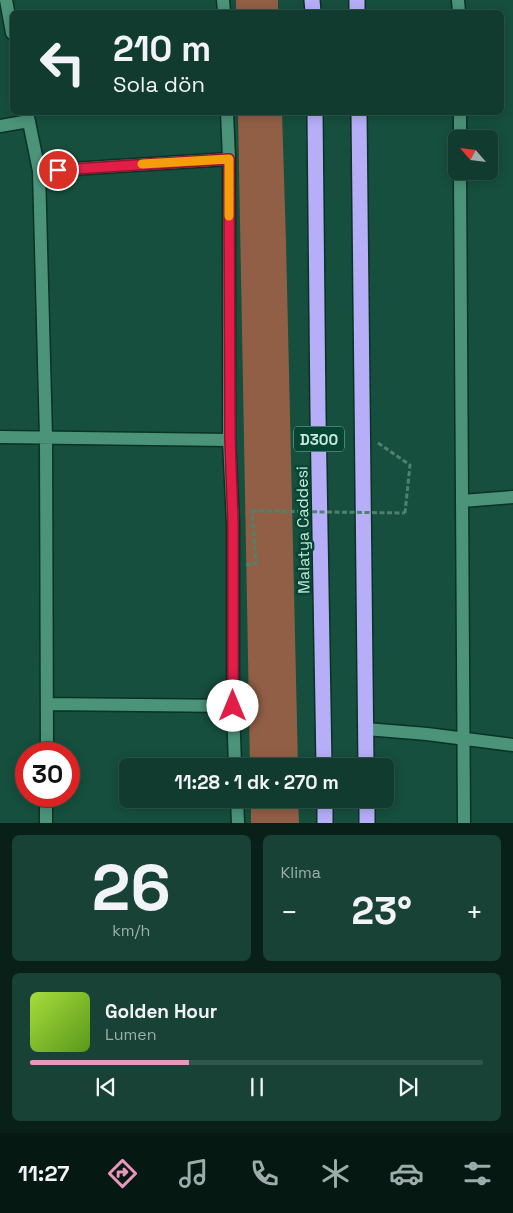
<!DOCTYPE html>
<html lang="tr">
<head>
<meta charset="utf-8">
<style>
  body { margin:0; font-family:"Space Grotesk",sans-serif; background:#194236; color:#f1f3f6; height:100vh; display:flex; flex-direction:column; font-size:19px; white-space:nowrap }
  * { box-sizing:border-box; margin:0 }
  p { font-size:16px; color:#9cadaa }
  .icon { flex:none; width:28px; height:28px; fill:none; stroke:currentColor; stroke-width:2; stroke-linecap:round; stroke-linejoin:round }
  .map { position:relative; height:823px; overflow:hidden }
  .panel { display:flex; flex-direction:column; gap:12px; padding:12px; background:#092019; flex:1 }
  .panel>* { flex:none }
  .top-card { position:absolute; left:10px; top:10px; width:494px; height:105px; border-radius:8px; box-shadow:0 2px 12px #0003,0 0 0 1px #30554a; background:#103b2e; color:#f1f3f6; overflow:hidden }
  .needle { width:32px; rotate:298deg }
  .buttons { position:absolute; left:448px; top:130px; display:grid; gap:10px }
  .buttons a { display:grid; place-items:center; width:50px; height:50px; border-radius:8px; background:#103b2e; box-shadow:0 2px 12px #0003,0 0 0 1px #30554a; font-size:25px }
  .speed { position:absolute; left:15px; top:742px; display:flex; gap:10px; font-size:25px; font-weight:700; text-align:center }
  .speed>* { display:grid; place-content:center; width:65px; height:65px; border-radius:50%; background:#103b2e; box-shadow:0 2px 12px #0003,0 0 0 1px #30554a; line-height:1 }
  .speed .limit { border:8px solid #d22; background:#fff; color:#111 }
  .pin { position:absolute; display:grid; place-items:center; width:42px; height:42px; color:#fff; margin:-21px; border:2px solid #fff; border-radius:50%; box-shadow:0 1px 5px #0007 }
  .me { position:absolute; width:55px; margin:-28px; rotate:0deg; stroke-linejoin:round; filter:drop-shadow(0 0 4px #0008) }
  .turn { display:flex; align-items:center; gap:18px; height:105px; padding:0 20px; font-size:22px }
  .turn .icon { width:65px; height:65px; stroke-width:2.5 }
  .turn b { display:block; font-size:35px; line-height:42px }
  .big { font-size:38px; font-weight:800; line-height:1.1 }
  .panel .card { flex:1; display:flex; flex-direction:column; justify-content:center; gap:8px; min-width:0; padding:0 18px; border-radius:8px; background:#194236 }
  .panel .dial { align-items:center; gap:0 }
  .dial b { font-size:65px; line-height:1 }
  .song { display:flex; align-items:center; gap:15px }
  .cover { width:60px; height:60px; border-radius:8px; background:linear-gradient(135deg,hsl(80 70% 55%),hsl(90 70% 35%)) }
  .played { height:5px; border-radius:2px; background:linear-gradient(90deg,#e797bd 35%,#30554a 35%) }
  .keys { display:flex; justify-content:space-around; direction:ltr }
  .heat { display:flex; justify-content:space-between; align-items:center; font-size:28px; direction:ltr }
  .panel .tiles { flex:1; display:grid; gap:12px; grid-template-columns:1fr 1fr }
  .card:last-child { grid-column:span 2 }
  .trip { position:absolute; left:119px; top:758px; width:275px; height:50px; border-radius:8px; background:#103b2e; box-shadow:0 2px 12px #0003,0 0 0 1px #30554a; font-weight:800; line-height:50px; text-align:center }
  .tabs { display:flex; height:80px; justify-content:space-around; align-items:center; background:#061812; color:#9cadaa }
  .tabs .icon { width:35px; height:35px }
  .tabs .active { color:#e797bd }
  .tabs b { font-size:22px; color:#f1f3f6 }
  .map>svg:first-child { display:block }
  .green { fill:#915f46 }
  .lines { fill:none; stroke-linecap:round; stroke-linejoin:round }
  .minor-casing { stroke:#0a3225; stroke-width:15 }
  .highway-casing { stroke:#0a3225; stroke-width:18 }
  .path { stroke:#4f8170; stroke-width:3; stroke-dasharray:5 2.5; stroke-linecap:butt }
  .minor { stroke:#4b947a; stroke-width:12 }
  .highway { stroke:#b6aff8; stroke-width:15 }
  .path-bridge { stroke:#4f8170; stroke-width:3; stroke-dasharray:5 2.5; stroke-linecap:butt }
  .route-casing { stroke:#92132f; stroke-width:12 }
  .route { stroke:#e11d48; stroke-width:9 }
  .slow { stroke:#f59e0b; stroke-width:9 }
  .labels { text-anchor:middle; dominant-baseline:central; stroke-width:5; stroke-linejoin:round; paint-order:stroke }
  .shield { fill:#064433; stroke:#8cb8a8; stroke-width:1 }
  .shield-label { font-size:15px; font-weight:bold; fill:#c6e9da }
  .street-label { font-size:16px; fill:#c6e9da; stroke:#064433 }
</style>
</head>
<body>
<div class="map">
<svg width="513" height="823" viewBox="0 0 513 823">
  <rect width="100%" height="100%" fill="#164f3d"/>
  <path class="green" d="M236,0H278V12H236Z
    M238,113H282L286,242L298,766H250Z
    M251,799H298L299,823H251Z"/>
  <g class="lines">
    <g class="minor-casing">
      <path id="minor" d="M6,0L12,33
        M223,0L224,12
        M458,0L459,12
        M27,112L39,171L46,437L47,754
        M227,112L229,159V440L233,523V706L235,766
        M460,112V139
        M0,126L29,121
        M39,171L229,159
        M460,171L464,823
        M0,437L229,440
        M462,501L513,497
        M47,704L233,706
        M366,729L427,734L513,745
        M237,799L238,823
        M46,823V796"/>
    </g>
    <g class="highway-casing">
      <path id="highway" d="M312,0L313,12
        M357,0V12
        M315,112L318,413L324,766
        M359,112L366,766
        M325,799V823
        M367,799V823"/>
    </g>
    <path class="path" d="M378,443L410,465L405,513
      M246,565L256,563L252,511"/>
    <use href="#minor" class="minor"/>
    <use href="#highway" class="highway"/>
    <path class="path-bridge" d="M252,511L405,513"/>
  </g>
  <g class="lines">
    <g class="route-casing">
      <path id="route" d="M58,170L229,159L230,440L233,523V706"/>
    </g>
    <use href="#route" class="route"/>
    <path class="slow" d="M142,164L229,159V216"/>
  </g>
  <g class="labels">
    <rect class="shield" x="294" y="426.5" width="50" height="25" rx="4"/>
    <g class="shield-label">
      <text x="319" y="439">D300</text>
    </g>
    <g class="street-label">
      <text transform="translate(303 530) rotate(-91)">Malatya Caddesi</text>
    </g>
  </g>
</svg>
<div class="buttons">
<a><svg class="needle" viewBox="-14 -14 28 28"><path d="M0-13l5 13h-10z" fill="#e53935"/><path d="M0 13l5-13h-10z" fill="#9cadaa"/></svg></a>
</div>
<div class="speed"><div class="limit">30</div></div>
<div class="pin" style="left:58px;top:170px;background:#d93025"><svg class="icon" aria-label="arrive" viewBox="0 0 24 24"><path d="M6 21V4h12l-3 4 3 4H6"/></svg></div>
<svg class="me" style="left:233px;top:706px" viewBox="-20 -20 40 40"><circle r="19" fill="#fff"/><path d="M0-13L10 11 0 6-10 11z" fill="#e11d48"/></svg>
<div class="trip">11:28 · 1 dk · 270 m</div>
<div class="top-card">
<div class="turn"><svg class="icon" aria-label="left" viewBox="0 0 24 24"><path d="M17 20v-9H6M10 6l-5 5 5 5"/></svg><div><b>210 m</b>Sola dön</div></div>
</div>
</div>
<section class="panel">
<div class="tiles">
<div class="card dial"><b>26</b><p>km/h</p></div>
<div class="card"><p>Klima</p>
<div class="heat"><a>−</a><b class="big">23°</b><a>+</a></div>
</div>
<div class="card">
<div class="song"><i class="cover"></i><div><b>Golden Hour</b><p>Lumen</p></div></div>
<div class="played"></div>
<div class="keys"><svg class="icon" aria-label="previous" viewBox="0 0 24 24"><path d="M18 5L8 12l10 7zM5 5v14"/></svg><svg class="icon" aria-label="pause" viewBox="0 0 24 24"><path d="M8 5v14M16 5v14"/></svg><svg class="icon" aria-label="next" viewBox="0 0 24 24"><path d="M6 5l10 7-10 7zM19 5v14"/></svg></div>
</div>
</div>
</section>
<nav class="tabs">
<b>11:27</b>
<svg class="icon active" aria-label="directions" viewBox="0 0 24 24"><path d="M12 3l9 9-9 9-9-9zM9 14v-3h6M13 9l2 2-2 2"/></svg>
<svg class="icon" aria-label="music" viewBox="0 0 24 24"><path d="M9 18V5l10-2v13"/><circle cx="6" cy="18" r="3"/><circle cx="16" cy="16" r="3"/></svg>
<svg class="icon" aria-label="phone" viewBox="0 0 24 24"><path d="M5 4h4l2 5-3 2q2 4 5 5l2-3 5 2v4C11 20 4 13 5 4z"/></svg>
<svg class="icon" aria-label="climate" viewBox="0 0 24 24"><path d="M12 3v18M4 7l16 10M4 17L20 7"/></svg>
<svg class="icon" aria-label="car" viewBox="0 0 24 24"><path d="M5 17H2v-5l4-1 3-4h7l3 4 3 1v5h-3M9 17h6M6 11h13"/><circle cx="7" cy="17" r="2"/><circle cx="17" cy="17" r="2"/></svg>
<svg class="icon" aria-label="filters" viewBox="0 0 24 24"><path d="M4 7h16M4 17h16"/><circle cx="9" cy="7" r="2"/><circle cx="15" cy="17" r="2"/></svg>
</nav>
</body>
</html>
